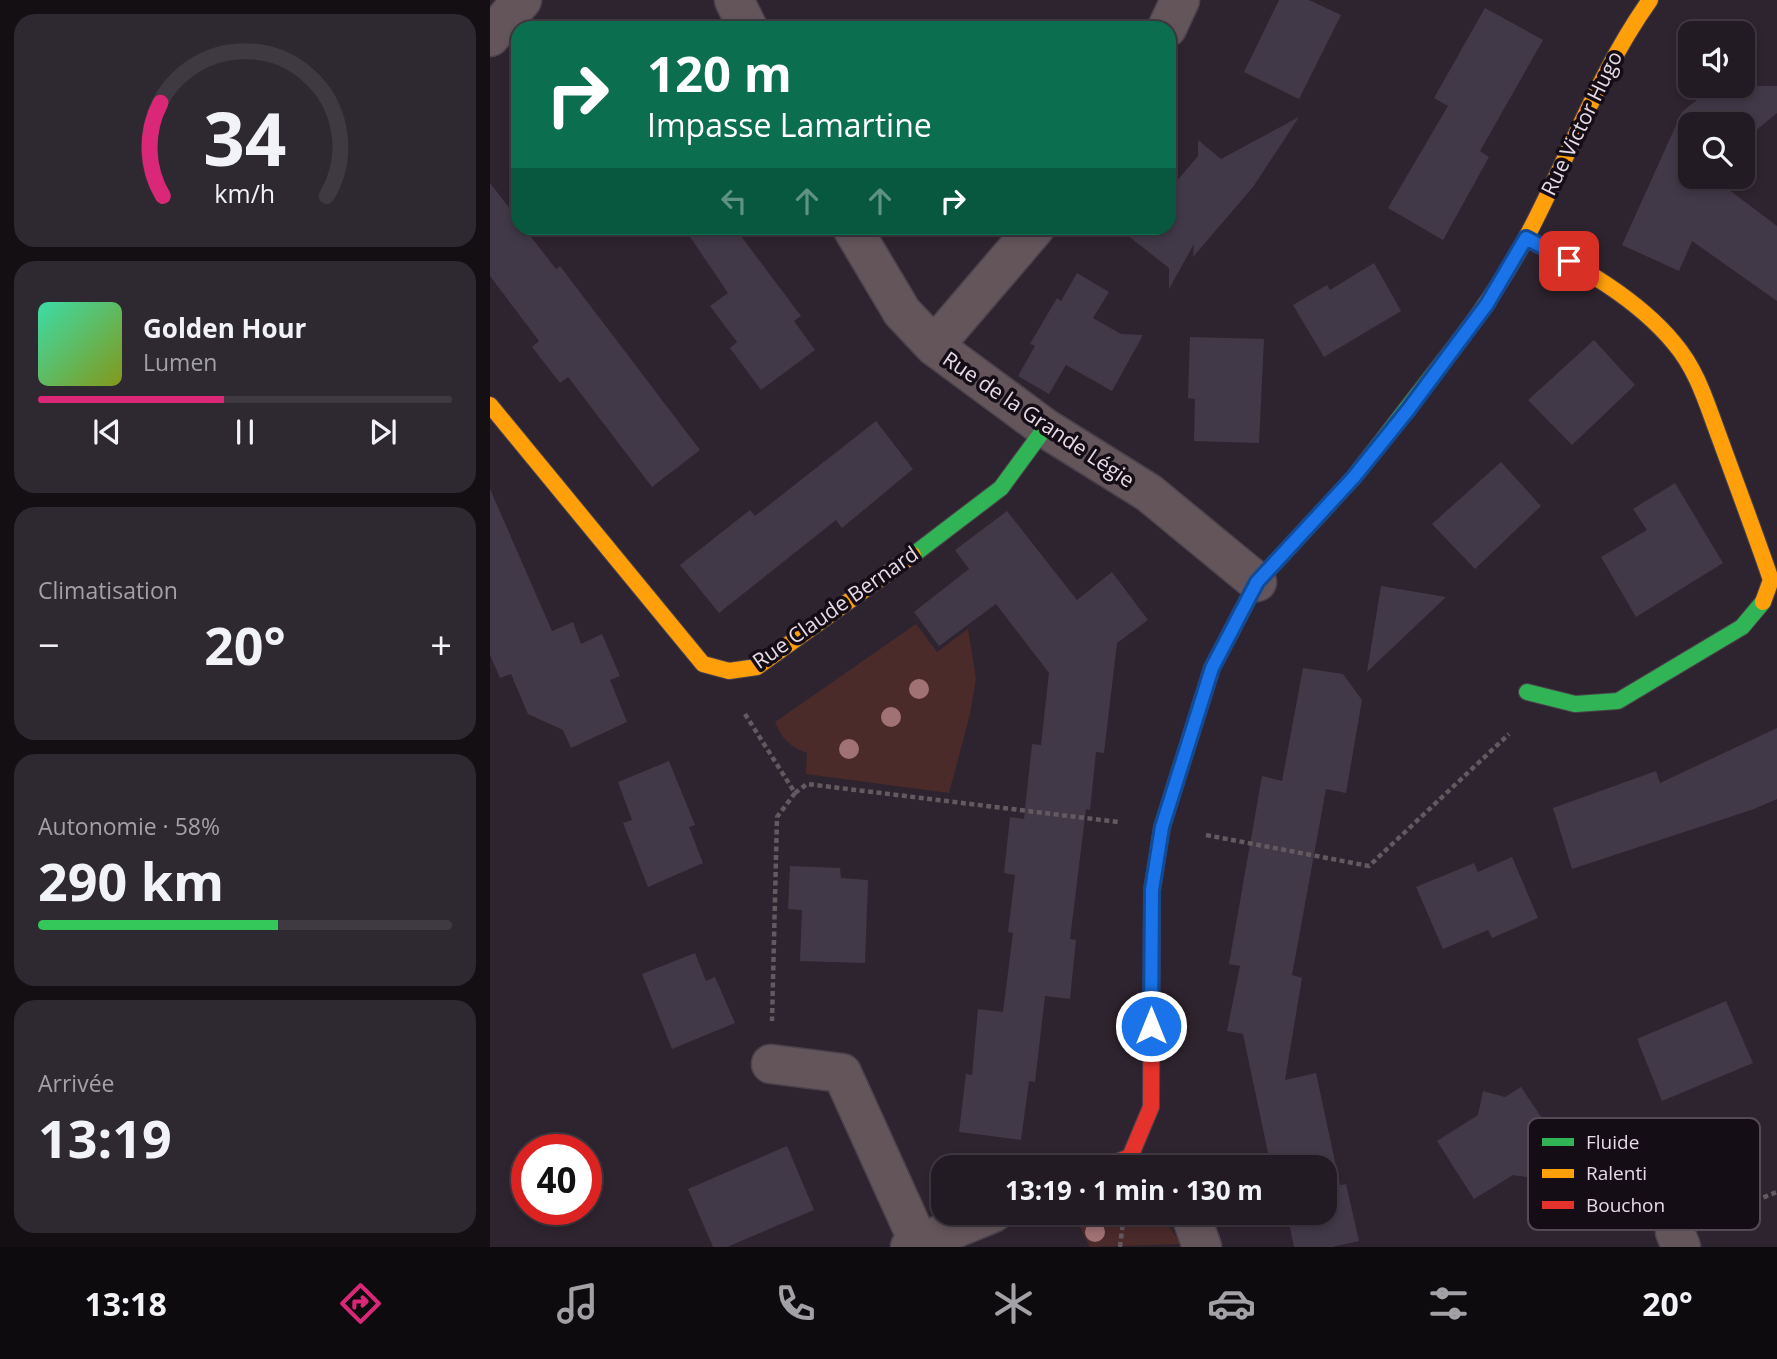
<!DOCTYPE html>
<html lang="fr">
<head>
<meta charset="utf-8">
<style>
  body { margin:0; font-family:"Open Sans",sans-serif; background:#2e2830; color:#f1f3f6; height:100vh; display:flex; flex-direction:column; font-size:26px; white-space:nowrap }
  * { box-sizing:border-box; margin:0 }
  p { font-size:23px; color:#a2a1a6 }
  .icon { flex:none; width:38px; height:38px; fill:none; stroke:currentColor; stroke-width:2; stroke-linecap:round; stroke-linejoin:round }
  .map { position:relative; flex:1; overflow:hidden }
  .side { display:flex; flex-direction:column; gap:14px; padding:14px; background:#130f13; width:490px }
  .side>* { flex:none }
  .guide { position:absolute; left:21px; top:21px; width:665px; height:214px; border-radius:21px; box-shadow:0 4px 10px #0003,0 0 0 2px #3f3941; background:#0b6e4f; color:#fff; overflow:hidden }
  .fabs { position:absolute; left:1188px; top:21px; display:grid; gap:14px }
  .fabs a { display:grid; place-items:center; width:77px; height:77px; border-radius:14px; background:#221b23; box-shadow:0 4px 10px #0003,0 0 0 2px #3f3941; font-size:35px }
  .speed { position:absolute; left:21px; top:1134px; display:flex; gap:14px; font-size:35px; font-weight:700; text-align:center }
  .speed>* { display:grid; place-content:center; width:91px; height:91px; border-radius:50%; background:#221b23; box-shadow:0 4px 10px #0003,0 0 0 2px #3f3941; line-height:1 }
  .speed .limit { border:10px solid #d22; background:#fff; color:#111 }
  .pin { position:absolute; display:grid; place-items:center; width:60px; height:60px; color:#fff; margin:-30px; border-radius:14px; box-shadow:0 4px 10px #0006 }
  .me { position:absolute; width:77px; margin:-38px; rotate:0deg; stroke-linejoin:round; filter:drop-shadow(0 0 5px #0008) }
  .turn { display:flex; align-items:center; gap:24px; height:147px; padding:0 21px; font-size:32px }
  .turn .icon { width:91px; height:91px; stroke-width:2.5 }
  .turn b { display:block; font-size:49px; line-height:60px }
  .lanes { display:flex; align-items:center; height:66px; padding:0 21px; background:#0003; justify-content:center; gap:35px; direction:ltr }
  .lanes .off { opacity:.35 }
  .big { font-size:52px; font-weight:700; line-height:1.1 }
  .side .tile { flex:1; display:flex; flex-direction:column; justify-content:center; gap:10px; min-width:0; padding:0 24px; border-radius:21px; background:#2e2830 }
  .side .dial { align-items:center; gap:0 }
  .dial svg { height:182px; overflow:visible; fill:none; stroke:#3f3941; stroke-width:7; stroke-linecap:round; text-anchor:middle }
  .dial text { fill:#f1f3f6; stroke:none }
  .song { display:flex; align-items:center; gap:21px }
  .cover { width:84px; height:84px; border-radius:10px; background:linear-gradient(135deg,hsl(160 70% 55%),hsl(70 70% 35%)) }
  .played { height:7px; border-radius:4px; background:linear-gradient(90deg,#db2777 45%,#3f3941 45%) }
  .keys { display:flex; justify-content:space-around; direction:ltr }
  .heat { display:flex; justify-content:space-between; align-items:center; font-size:38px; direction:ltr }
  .charge { height:10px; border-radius:5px; background:linear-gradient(90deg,#34c759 58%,#3f3941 0) }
  .trip { position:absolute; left:441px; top:1155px; width:406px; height:70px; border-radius:21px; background:#221b23; box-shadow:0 4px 10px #0003,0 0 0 2px #3f3941; font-weight:700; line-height:70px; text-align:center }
  .tab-bar { display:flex; height:112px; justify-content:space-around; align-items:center; background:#0e0b0e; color:#a2a1a6 }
  .tab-bar .icon { width:49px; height:49px }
  .tab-bar .current { color:#db2777 }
  .tab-bar b { font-size:32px; color:#f1f3f6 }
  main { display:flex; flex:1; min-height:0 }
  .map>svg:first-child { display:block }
  .green { fill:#4b2a2a }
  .building { fill:#413948 }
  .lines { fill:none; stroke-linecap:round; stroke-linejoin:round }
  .street-casing { stroke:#4b424b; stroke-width:41 }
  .fast-casing { stroke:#4b424b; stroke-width:18 }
  .slow-casing { stroke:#4b424b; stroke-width:18 }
  .jam-casing { stroke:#4b424b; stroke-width:18 }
  .path { stroke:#64595f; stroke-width:4.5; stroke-dasharray:5 3.5; stroke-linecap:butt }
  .street { stroke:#64555b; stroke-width:38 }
  .fast { stroke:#30b455; stroke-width:16 }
  .slow { stroke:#ff9f0a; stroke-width:16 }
  .jam { stroke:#e5322d; stroke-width:16 }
  .tree { fill:#a17274 }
  .route-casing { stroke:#114b97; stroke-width:18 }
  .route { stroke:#1a73e8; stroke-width:12 }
  .labels { text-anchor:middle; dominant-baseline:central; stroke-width:7; stroke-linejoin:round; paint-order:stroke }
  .street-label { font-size:21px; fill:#e6dae6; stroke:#150d15 }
  .key { fill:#150d15; stroke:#544a54; stroke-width:2 }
  .key-label { font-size:19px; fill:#e6dae6 }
</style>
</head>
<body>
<main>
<section class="side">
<div class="tile dial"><svg viewBox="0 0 100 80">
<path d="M14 69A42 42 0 1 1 86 69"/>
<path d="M14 69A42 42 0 0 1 13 28" stroke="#db2777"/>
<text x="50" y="56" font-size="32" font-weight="700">34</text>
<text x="50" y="72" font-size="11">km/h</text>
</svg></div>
<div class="tile">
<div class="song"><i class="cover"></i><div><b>Golden Hour</b><p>Lumen</p></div></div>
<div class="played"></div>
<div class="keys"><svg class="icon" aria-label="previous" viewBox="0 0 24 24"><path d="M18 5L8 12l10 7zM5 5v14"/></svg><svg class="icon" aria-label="pause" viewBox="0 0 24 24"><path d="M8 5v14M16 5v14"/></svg><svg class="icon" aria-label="next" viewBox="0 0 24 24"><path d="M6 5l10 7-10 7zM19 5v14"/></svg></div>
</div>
<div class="tile"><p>Climatisation</p>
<div class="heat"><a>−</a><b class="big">20°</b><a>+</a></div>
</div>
<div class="tile"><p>Autonomie · 58%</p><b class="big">290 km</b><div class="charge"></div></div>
<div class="tile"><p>Arrivée</p><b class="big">13:19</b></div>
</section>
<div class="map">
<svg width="1287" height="1247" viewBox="0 0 1287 1247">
  <rect width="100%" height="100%" fill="#2e242f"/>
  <path class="green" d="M426,624L447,652L478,629L486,678L480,714L459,793L316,774L317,753C300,747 291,738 285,722Z
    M587,1213H663L677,1223L691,1244L600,1247L583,1214Z"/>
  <path class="building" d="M789,0H819L851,15L809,99L754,72Z
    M995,8L1053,40L990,151L999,157L953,240L898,208L958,106L944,98Z
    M1224,86H1287V113L1253,141V124H1200V177H1222L1287,226V301L1202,241L1189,271L1132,245L1192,112Z
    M809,117L763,187L703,257L704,244L679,289V268L628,228H679V190L708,156V140L731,159Z
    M0,183L28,219V228H34L66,269L70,266L210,450L162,487L78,377L70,383L42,347L49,341L0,276Z
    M194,228H245L311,316L304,321L325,350L271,390L240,348L247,342L220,306L238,293Z
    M884,263L911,311L834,357L803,305L837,285L840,290Z
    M587,273L619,292L603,318L631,334L653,335L622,391L576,365L559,394L528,376L545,346L540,344L567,298L571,301Z
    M700,337L774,339L769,443L704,441L705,399L698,398Z
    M1104,340L1145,385L1082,445L1038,400Z
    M386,421L423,469L352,528L346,520L229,613L190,565L260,510L265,516Z
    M1011,462L1051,506L985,569L942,524Z
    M1185,483L1233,563L1146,617L1111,557L1157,530L1143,509Z
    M0,489L62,631L83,622L91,644L112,634L130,676L120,680L137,722L81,748L73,730L38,714L21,674L10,678L0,655Z
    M517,511L587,600L622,572L658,620L627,643L614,753L606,752L600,810L596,809L580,939L586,940L580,999L555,996L545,1082L539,1081L531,1140L469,1132L476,1074L482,1075L488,1009L513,1012L523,933L518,932L525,875L514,873L520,817L534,819L542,744L551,745L559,673L506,604L449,646L424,612L479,569L465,550Z
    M891,586L956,597L877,672Z
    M813,668L853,674L872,700L856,793L836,789L802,975L812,978L795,1080L826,1073L850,1185L856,1184L869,1241L842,1247H804L797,1213H835V1167H781L753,1034L737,1031L750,966L739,964L772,776L792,781Z
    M1287,728V799L1264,809L1082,869L1063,808L1166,771L1170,783Z
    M179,761L205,825L199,827L213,863L158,887L133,823L142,820L128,782Z
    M1022,857L1048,918L1002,938L998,930L953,949L926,887L984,863L988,872Z
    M300,866L350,868L351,878L378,880L375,963L310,961L312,910L298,909Z
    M205,953L216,981L225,977L245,1023L182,1049L152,974Z
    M1236,1001L1263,1063L1172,1101L1147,1039Z
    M1031,1087L1070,1145L1056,1154L1050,1179L1023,1175L984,1199L947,1141L988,1115L993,1091L1015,1097Z
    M297,1146L324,1210L237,1247H223L198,1189Z"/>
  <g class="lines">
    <g class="street-casing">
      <path id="street" d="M244,0L258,28
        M677,28L690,0
        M0,37L32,0
        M362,228L412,312L444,346L555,428L659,493L767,582
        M444,346L545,228
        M281,1064L352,1073L429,1243
        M700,1213L712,1247
        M1185,1232L1191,1247
        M420,1247L503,1213"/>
    </g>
    <g class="fast-casing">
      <path id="fast" d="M423,555L511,488L555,428
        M1037,692L1085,704L1128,701L1252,627L1273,602
        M686,782L722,668L767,582L864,477L969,341"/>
    </g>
    <g class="slow-casing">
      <path id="slow" d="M1036,238C1088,266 1146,297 1184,343C1208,371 1217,405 1230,439C1247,486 1265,533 1281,580L1273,602
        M969,341C994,308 1017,274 1036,238C1078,159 1108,73 1160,0
        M0,405L213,664L239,671L267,667L423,555"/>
    </g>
    <g class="jam-casing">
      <path id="jam" d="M614,1167L640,1157L661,1107L662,890L672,827L686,782"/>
    </g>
    <path class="path" d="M255,714L305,793L287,817L282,1021
      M305,793L317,784L628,822
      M716,835L879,866L1019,734
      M1226,1216L1287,1192
      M630,1247L634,1213"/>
    <use href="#street" class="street"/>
    <use href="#fast" class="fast"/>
    <use href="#slow" class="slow"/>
    <use href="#jam" class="jam"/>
  </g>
  <g class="tree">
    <circle cx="429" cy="689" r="10"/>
    <circle cx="401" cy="717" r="10"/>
    <circle cx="359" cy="749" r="10"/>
    <circle cx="605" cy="1232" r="10"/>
  </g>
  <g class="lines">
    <g class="route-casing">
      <path id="route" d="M661,1026L662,890L672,827L722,668L767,582L864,477L918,410L997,304L1036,238L1079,261"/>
    </g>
    <use href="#route" class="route"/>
  </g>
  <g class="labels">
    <g class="street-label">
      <text transform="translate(1091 123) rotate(-64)">Rue Victor Hugo</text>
      <text transform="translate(549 419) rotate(34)">Rue de la Grande Légie</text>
      <text transform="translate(345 607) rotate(-35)">Rue Claude Bernard</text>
    </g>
  </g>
  <rect x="1038" y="1118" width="232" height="112" rx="10" class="key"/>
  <rect x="1052" y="1138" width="32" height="8" fill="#30b455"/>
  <rect x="1052" y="1169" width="32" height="9" fill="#ff9f0a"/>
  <rect x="1052" y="1201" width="32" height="8" fill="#e5322d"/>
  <g class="key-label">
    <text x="1096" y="1149">Fluide</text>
    <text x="1096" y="1180">Ralenti</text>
    <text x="1096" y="1212">Bouchon</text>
  </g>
</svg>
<div class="fabs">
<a><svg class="icon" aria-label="sound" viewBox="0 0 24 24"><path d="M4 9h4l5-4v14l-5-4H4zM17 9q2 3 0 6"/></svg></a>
<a><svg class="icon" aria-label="search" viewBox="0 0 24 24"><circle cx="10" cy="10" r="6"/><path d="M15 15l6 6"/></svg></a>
</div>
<div class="speed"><div class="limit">40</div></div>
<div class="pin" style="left:1079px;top:261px;background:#d93025"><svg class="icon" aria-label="arrive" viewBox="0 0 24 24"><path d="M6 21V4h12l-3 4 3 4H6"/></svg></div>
<svg class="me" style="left:661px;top:1026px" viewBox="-20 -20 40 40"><circle r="17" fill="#1a73e8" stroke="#fff" stroke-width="3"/><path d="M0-11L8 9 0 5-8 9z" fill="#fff"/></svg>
<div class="trip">13:19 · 1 min · 130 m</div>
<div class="guide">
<div class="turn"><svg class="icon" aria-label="right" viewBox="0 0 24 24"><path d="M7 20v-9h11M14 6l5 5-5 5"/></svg><div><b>120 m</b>Impasse Lamartine</div></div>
<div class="lanes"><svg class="icon off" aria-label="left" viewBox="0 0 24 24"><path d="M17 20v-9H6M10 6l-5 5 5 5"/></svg><svg class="icon off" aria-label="ahead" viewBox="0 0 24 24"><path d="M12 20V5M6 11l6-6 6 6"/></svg><svg class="icon off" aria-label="ahead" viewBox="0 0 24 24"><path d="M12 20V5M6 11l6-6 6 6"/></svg><svg class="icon" aria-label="right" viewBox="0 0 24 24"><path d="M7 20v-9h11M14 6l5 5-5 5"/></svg></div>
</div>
</div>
</main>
<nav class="tab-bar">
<b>13:18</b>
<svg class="icon current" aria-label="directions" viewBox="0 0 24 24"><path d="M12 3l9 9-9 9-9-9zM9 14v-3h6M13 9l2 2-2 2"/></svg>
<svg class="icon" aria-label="music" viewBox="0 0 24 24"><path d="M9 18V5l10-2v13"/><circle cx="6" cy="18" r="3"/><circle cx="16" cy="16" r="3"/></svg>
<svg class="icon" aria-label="phone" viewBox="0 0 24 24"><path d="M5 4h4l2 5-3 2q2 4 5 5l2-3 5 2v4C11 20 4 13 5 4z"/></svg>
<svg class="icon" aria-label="climate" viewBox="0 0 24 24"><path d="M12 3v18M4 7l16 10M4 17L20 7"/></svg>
<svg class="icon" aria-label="car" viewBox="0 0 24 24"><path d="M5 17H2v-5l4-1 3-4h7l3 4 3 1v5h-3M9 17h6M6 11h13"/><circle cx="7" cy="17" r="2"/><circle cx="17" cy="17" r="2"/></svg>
<svg class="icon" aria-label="filters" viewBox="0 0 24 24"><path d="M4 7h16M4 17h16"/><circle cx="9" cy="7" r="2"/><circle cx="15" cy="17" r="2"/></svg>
<b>20°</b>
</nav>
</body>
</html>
